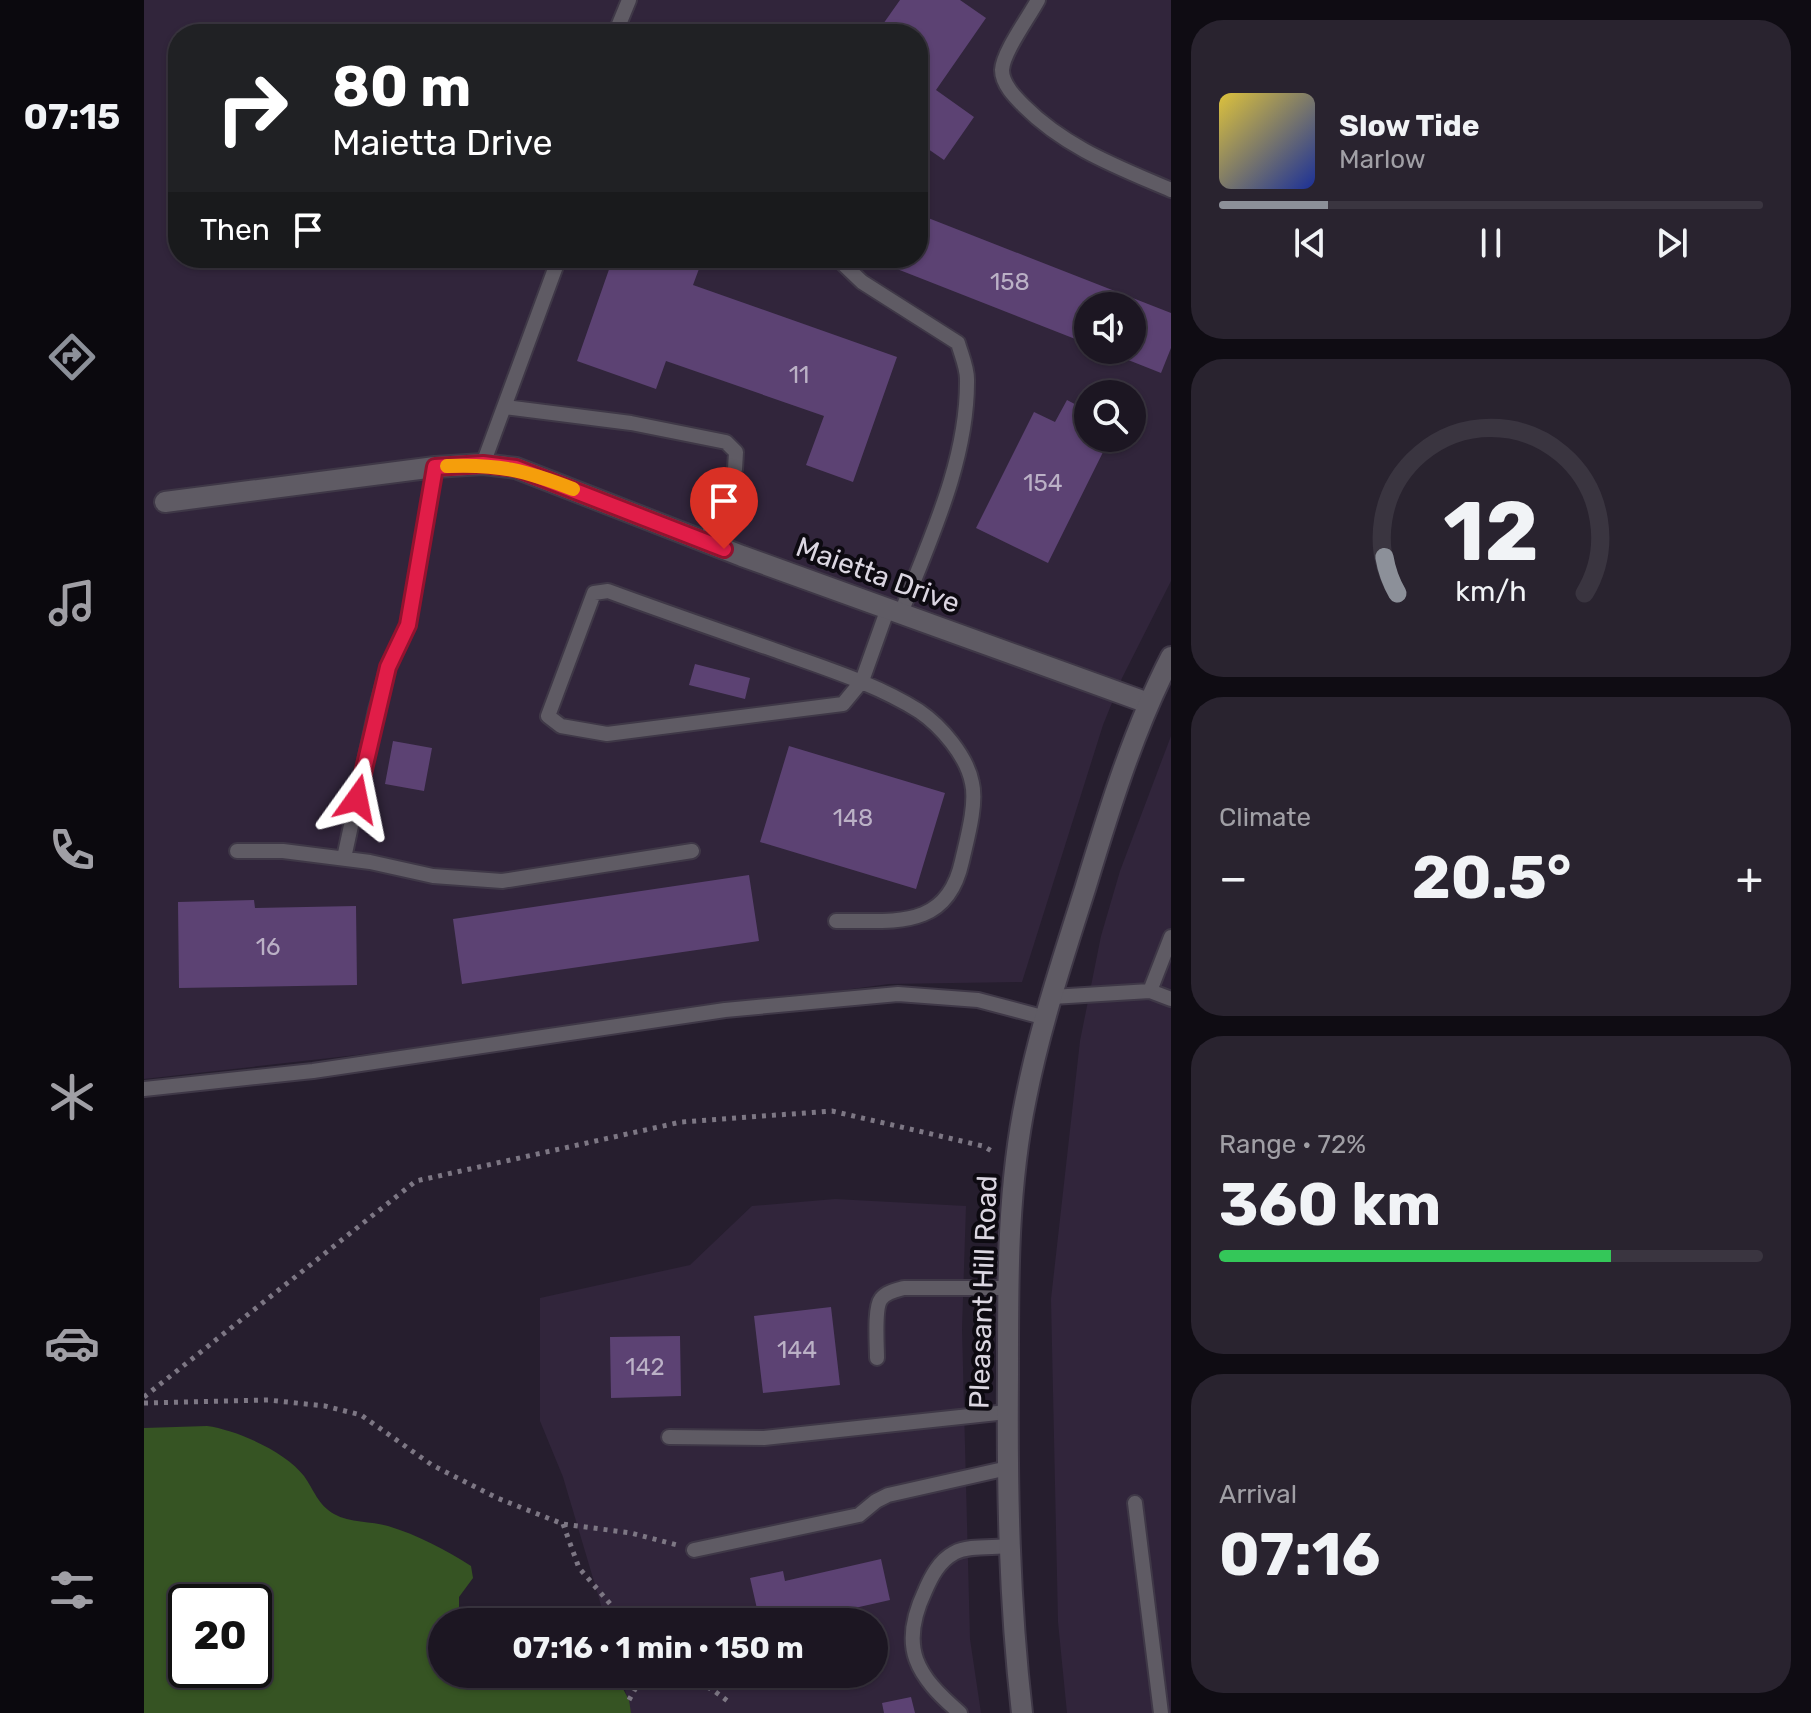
<!DOCTYPE html>
<html lang="en">
<head>
<meta charset="utf-8">
<style>
  body { margin:0; font-family:Rubik,sans-serif; background:#29232f; color:#f1f3f6; height:100vh; display:flex; flex-direction:column; font-size:30px; white-space:nowrap }
  * { box-sizing:border-box; margin:0 }
  p { font-size:26px; color:#a09fa5 }
  .icon { flex:none; width:44px; height:44px; fill:none; stroke:currentColor; stroke-width:2; stroke-linecap:round; stroke-linejoin:round }
  .map { position:relative; flex:1; overflow:hidden }
  .sheet { display:flex; flex-direction:column; gap:20px; padding:20px; background:#0f0c13; width:640px }
  .sheet>* { flex:none }
  .top-card { position:absolute; left:24px; top:24px; width:760px; height:244px; border-radius:32px; box-shadow:0 2px 6px #0004,0 0 0 2px #3a3540; background:#202124; color:#fff; overflow:hidden }
  .buttons { position:absolute; left:930px; top:292px; display:grid; gap:16px }
  .buttons a { display:grid; place-items:center; width:72px; height:72px; border-radius:50%; background:#1c1622; box-shadow:0 2px 6px #0004,0 0 0 2px #3a3540; font-size:40px }
  .speed { position:absolute; left:24px; top:1584px; display:flex; gap:16px; font-size:40px; font-weight:700; text-align:center }
  .speed>* { display:grid; place-content:center; width:104px; height:104px; border-radius:50%; background:#1c1622; box-shadow:0 2px 6px #0004,0 0 0 2px #3a3540; line-height:1 }
  .speed .limit { border:4px solid #111; border-radius:12px; background:#fff; color:#111 }
  .pin { position:absolute; display:grid; place-items:center; width:68px; height:68px; color:#fff; margin:-82px -34px; border-radius:50% 50% 50% 0; rotate:-45deg; box-shadow:0 0 8px #0007 }
  .pin .icon { rotate:45deg }
  .me { position:absolute; width:88px; margin:-44px; rotate:12deg; stroke-linejoin:round; filter:drop-shadow(0 0 6px #0008) }
  .turn { display:flex; align-items:center; gap:28px; height:168px; padding:0 32px; font-size:36px }
  .turn .icon { width:104px; height:104px; stroke-width:2.5 }
  .turn b { display:block; font-size:56px; line-height:68px }
  .then { display:flex; align-items:center; height:76px; padding:0 32px; background:#0003; gap:16px; font-size:30px }
  .big { font-size:60px; font-weight:700; line-height:1.1 }
  .sheet .tile { flex:1; display:flex; flex-direction:column; justify-content:center; gap:12px; min-width:0; padding:0 28px; border-radius:32px; background:#29232f }
  .sheet .dial { align-items:center; gap:0 }
  .dial svg { height:208px; overflow:visible; fill:none; stroke:#3a3540; stroke-width:7; stroke-linecap:round; text-anchor:middle }
  .dial text { fill:#f1f3f6; stroke:none }
  .song { display:flex; align-items:center; gap:24px }
  .cover { width:96px; height:96px; border-radius:12px; background:linear-gradient(135deg,hsl(50 70% 55%),hsl(230 70% 35%)) }
  .played { height:8px; border-radius:4px; background:linear-gradient(90deg,#8c9099 20%,#3a3540 20%) }
  .keys { display:flex; justify-content:space-around; direction:ltr }
  .heat { display:flex; justify-content:space-between; align-items:center; font-size:44px; direction:ltr }
  .charge { height:12px; border-radius:6px; background:linear-gradient(90deg,#34c759 72%,#3a3540 0) }
  .trip { position:absolute; left:284px; top:1608px; width:460px; height:80px; border-radius:40px; background:#1c1622; box-shadow:0 2px 6px #0004,0 0 0 2px #3a3540; font-weight:700; line-height:80px; text-align:center }
  main { display:flex; flex:1; min-height:0 }
  .tab-bar { display:flex; flex-direction:column; width:144px; justify-content:space-around; align-items:center; background:#0b090e; color:#a09fa5 }
  .tab-bar .icon { width:56px; height:56px }
  .tab-bar .active { color:#8c9099 }
  .tab-bar b { font-size:36px; color:#f1f3f6 }
  .map>svg:first-child { display:block }
  .built { fill:#31253b; fill-rule:evenodd }
  .water { fill:#365423; fill-rule:evenodd }
  .building { fill:#5c4273 }
  .lines { fill:none; stroke-linecap:round; stroke-linejoin:round }
  .service-casing { stroke:#3f3847; stroke-width:18 }
  .minor-casing { stroke:#3f3847; stroke-width:24 }
  .tertiary-casing { stroke:#3f3847; stroke-width:24 }
  .path { stroke:#7d7784; stroke-width:5; stroke-dasharray:4 6; stroke-linecap:butt }
  .service { stroke:#5f5b64; stroke-width:14 }
  .minor { stroke:#5f5b64; stroke-width:20 }
  .tertiary { stroke:#5f5b64; stroke-width:20 }
  .route-casing { stroke:#92132f; stroke-width:20 }
  .route { stroke:#e11d48; stroke-width:14 }
  .slow { stroke:#f59e0b; stroke-width:14 }
  .labels { text-anchor:middle; dominant-baseline:central; stroke-width:8; stroke-linejoin:round; paint-order:stroke }
  .number-label { font-size:24px; fill:#bbb1c6 }
  .street-label { font-size:28px; fill:#dbd6e1; stroke:#0d0a11 }
</style>
</head>
<body>
<main>
<nav class="tab-bar">
<b>07:15</b>
<svg class="icon active" aria-label="directions" viewBox="0 0 24 24"><path d="M12 3l9 9-9 9-9-9zM9 14v-3h6M13 9l2 2-2 2"/></svg>
<svg class="icon" aria-label="music" viewBox="0 0 24 24"><path d="M9 18V5l10-2v13"/><circle cx="6" cy="18" r="3"/><circle cx="16" cy="16" r="3"/></svg>
<svg class="icon" aria-label="phone" viewBox="0 0 24 24"><path d="M5 4h4l2 5-3 2q2 4 5 5l2-3 5 2v4C11 20 4 13 5 4z"/></svg>
<svg class="icon" aria-label="climate" viewBox="0 0 24 24"><path d="M12 3v18M4 7l16 10M4 17L20 7"/></svg>
<svg class="icon" aria-label="car" viewBox="0 0 24 24"><path d="M5 17H2v-5l4-1 3-4h7l3 4 3 1v5h-3M9 17h6M6 11h13"/><circle cx="7" cy="17" r="2"/><circle cx="17" cy="17" r="2"/></svg>
<svg class="icon" aria-label="filters" viewBox="0 0 24 24"><path d="M4 7h16M4 17h16"/><circle cx="9" cy="7" r="2"/><circle cx="15" cy="17" r="2"/></svg>
</nav>
<div class="map">
<svg width="1027" height="1713" viewBox="0 0 1027 1713">
  <rect width="100%" height="100%" fill="#261e2e"/>
  <path class="built" d="M0,0H1027V581L978,678L959,725L878,982L745,984L213,1055L0,1079ZM34,34H774V258H34ZM944,306H988V350H944ZM944,394H988V438H944Z
    M1027,736V1713H923L914,1622L907,1299L936,1041L957,936L976,871Z
    M691,1199L822,1206L818,1329L826,1639L837,1713H487L477,1674H730V1622H462L419,1477L396,1421V1298L546,1265L608,1206Z"/>
  <path class="water" d="M63,1426C93,1430 142,1452 160,1476C170,1490 174,1505 190,1514C206,1523 227,1521 244,1526C274,1535 302,1550 327,1566L329,1578L315,1597V1609C330,1624 361,1618 381,1622H298V1674H471L485,1700L487,1713H0V1428ZM42,1602H110V1670H42Z"/>
  <path class="building" d="M756,0H816L842,18L792,90L830,117L800,160L774,142V34H732Z
    M774,214L1027,313V348L1017,373L959,350H988V306H944V344L725,258H774Z
    M469,258H559L549,285L753,357L709,482L662,465L680,416L522,361L512,389L433,361Z
    M923,400L944,411V438H966L904,563L832,528L890,412L911,422Z
    M551,664L606,678L601,699L545,685Z
    M249,741L288,748L280,791L241,784Z
    M645,746L801,793L772,889L616,842Z
    M605,875L615,941L318,984L309,919Z
    M110,900L111,908L212,906L213,985L35,988L34,902Z
    M687,1307L696,1385L619,1393L610,1316Z
    M536,1336L537,1396L467,1398L466,1337Z
    M737,1559L746,1600L649,1622H616L606,1578L639,1571L641,1581Z
    M767,1697L771,1713H740L738,1703Z"/>
  <g class="lines">
    <g class="service-casing">
      <path id="service" d="M894,0C885,17 859,52 858,70C858,84 871,97 880,106C922,148 974,167 1027,190
        M471,34L485,0
        M693,258L718,282L814,343C817,354 823,367 823,379C824,460 786,539 757,613
        M361,407L487,423L582,442L592,452L591,469L562,541
        M339,464L415,258
        M93,851H139L226,862L289,876L358,881L548,851
        M200,858L232,710L244,667L264,625L291,467
        M692,921C749,920 803,931 818,861C823,839 833,804 828,783C823,756 797,726 775,711C732,684 683,669 636,652C579,632 521,612 464,591L450,593L404,716L417,726L463,734L699,704L718,681L744,608
        M1006,991L1027,937
        M908,997L1006,991L1027,999
        M0,1089L169,1071L581,1010L754,994L834,1000L902,1018
        M733,1358C733,1345 730,1308 737,1299C742,1292 753,1290 760,1288H864
        M525,1437L620,1438L863,1412
        M991,1503L1017,1713
        M550,1550L715,1515L732,1501L744,1495L864,1468
        M816,1713C773,1676 754,1648 781,1591C787,1577 795,1561 810,1553C824,1545 849,1548 865,1546"/>
    </g>
    <g class="minor-casing">
      <path id="minor" d="M21,502L291,467L339,464L372,468L598,556L1004,703"/>
    </g>
    <g class="tertiary-casing">
      <path id="tertiary" d="M878,1713C865,1600 863,1488 864,1375C864,1282 863,1190 882,1098C896,1027 919,958 941,889C965,810 989,731 1027,657"/>
    </g>
    <path class="path" d="M0,1397L272,1181L537,1122L688,1111L839,1146L851,1153
      M0,1403L124,1400L181,1406L217,1415L288,1465L353,1498L419,1524L487,1533L533,1545
      M419,1524L435,1568L482,1622
      M536,1674L569,1690L585,1702
      M485,1700L496,1680L524,1675L543,1679"/>
    <use href="#service" class="service"/>
    <use href="#minor" class="minor"/>
    <use href="#tertiary" class="tertiary"/>
  </g>
  <g class="lines">
    <g class="route-casing">
      <path id="route" d="M213,799L244,667L264,625L291,467L339,464L372,468L580,549"/>
    </g>
    <use href="#route" class="route"/>
    <path class="slow" d="M303,466C355,464 380,470 429,489"/>
  </g>
  <g class="labels">
    <g class="number-label">
      <text x="866" y="282">158</text>
      <text x="655" y="375">11</text>
      <text x="899" y="483">154</text>
      <text x="709" y="818">148</text>
      <text x="124" y="947">16</text>
      <text x="653" y="1350">144</text>
      <text x="501" y="1367">142</text>
    </g>
    <g class="street-label">
      <text transform="translate(734 575) rotate(20)">Maietta Drive</text>
      <text transform="translate(839 1292) rotate(-88)">Pleasant Hill Road</text>
    </g>
  </g>
</svg>
<div class="buttons">
<a><svg class="icon" aria-label="sound" viewBox="0 0 24 24"><path d="M4 9h4l5-4v14l-5-4H4zM17 9q2 3 0 6"/></svg></a>
<a><svg class="icon" aria-label="search" viewBox="0 0 24 24"><circle cx="10" cy="10" r="6"/><path d="M15 15l6 6"/></svg></a>
</div>
<div class="speed"><div class="limit">20</div></div>
<div class="pin" style="left:580px;top:549px;background:#d93025"><svg class="icon" aria-label="arrive" viewBox="0 0 24 24"><path d="M6 21V4h12l-3 4 3 4H6"/></svg></div>
<svg class="me" style="left:213px;top:799px" viewBox="-20 -20 40 40"><path d="M0-17L14 15 0 8-14 15z" fill="#e11d48" stroke="#fff" stroke-width="4"/></svg>
<div class="trip">07:16 · 1 min · 150 m</div>
<div class="top-card">
<div class="turn"><svg class="icon" aria-label="right" viewBox="0 0 24 24"><path d="M7 20v-9h11M14 6l5 5-5 5"/></svg><div><b>80 m</b>Maietta Drive</div></div>
<div class="then">Then<svg class="icon" aria-label="arrive" viewBox="0 0 24 24"><path d="M6 21V4h12l-3 4 3 4H6"/></svg></div>
</div>
</div>
<section class="sheet">
<div class="tile">
<div class="song"><i class="cover"></i><div><b>Slow Tide</b><p>Marlow</p></div></div>
<div class="played"></div>
<div class="keys"><svg class="icon" aria-label="previous" viewBox="0 0 24 24"><path d="M18 5L8 12l10 7zM5 5v14"/></svg><svg class="icon" aria-label="pause" viewBox="0 0 24 24"><path d="M8 5v14M16 5v14"/></svg><svg class="icon" aria-label="next" viewBox="0 0 24 24"><path d="M6 5l10 7-10 7zM19 5v14"/></svg></div>
</div>
<div class="tile dial"><svg viewBox="0 0 100 80">
<path d="M14 69A42 42 0 1 1 86 69"/>
<path d="M14 69A42 42 0 0 1 9 55" stroke="#8c9099"/>
<text x="50" y="56" font-size="32" font-weight="700">12</text>
<text x="50" y="72" font-size="11">km/h</text>
</svg></div>
<div class="tile"><p>Climate</p>
<div class="heat"><a>−</a><b class="big">20.5°</b><a>+</a></div>
</div>
<div class="tile"><p>Range · 72%</p><b class="big">360 km</b><div class="charge"></div></div>
<div class="tile"><p>Arrival</p><b class="big">07:16</b></div>
</section>
</main>
</body>
</html>
